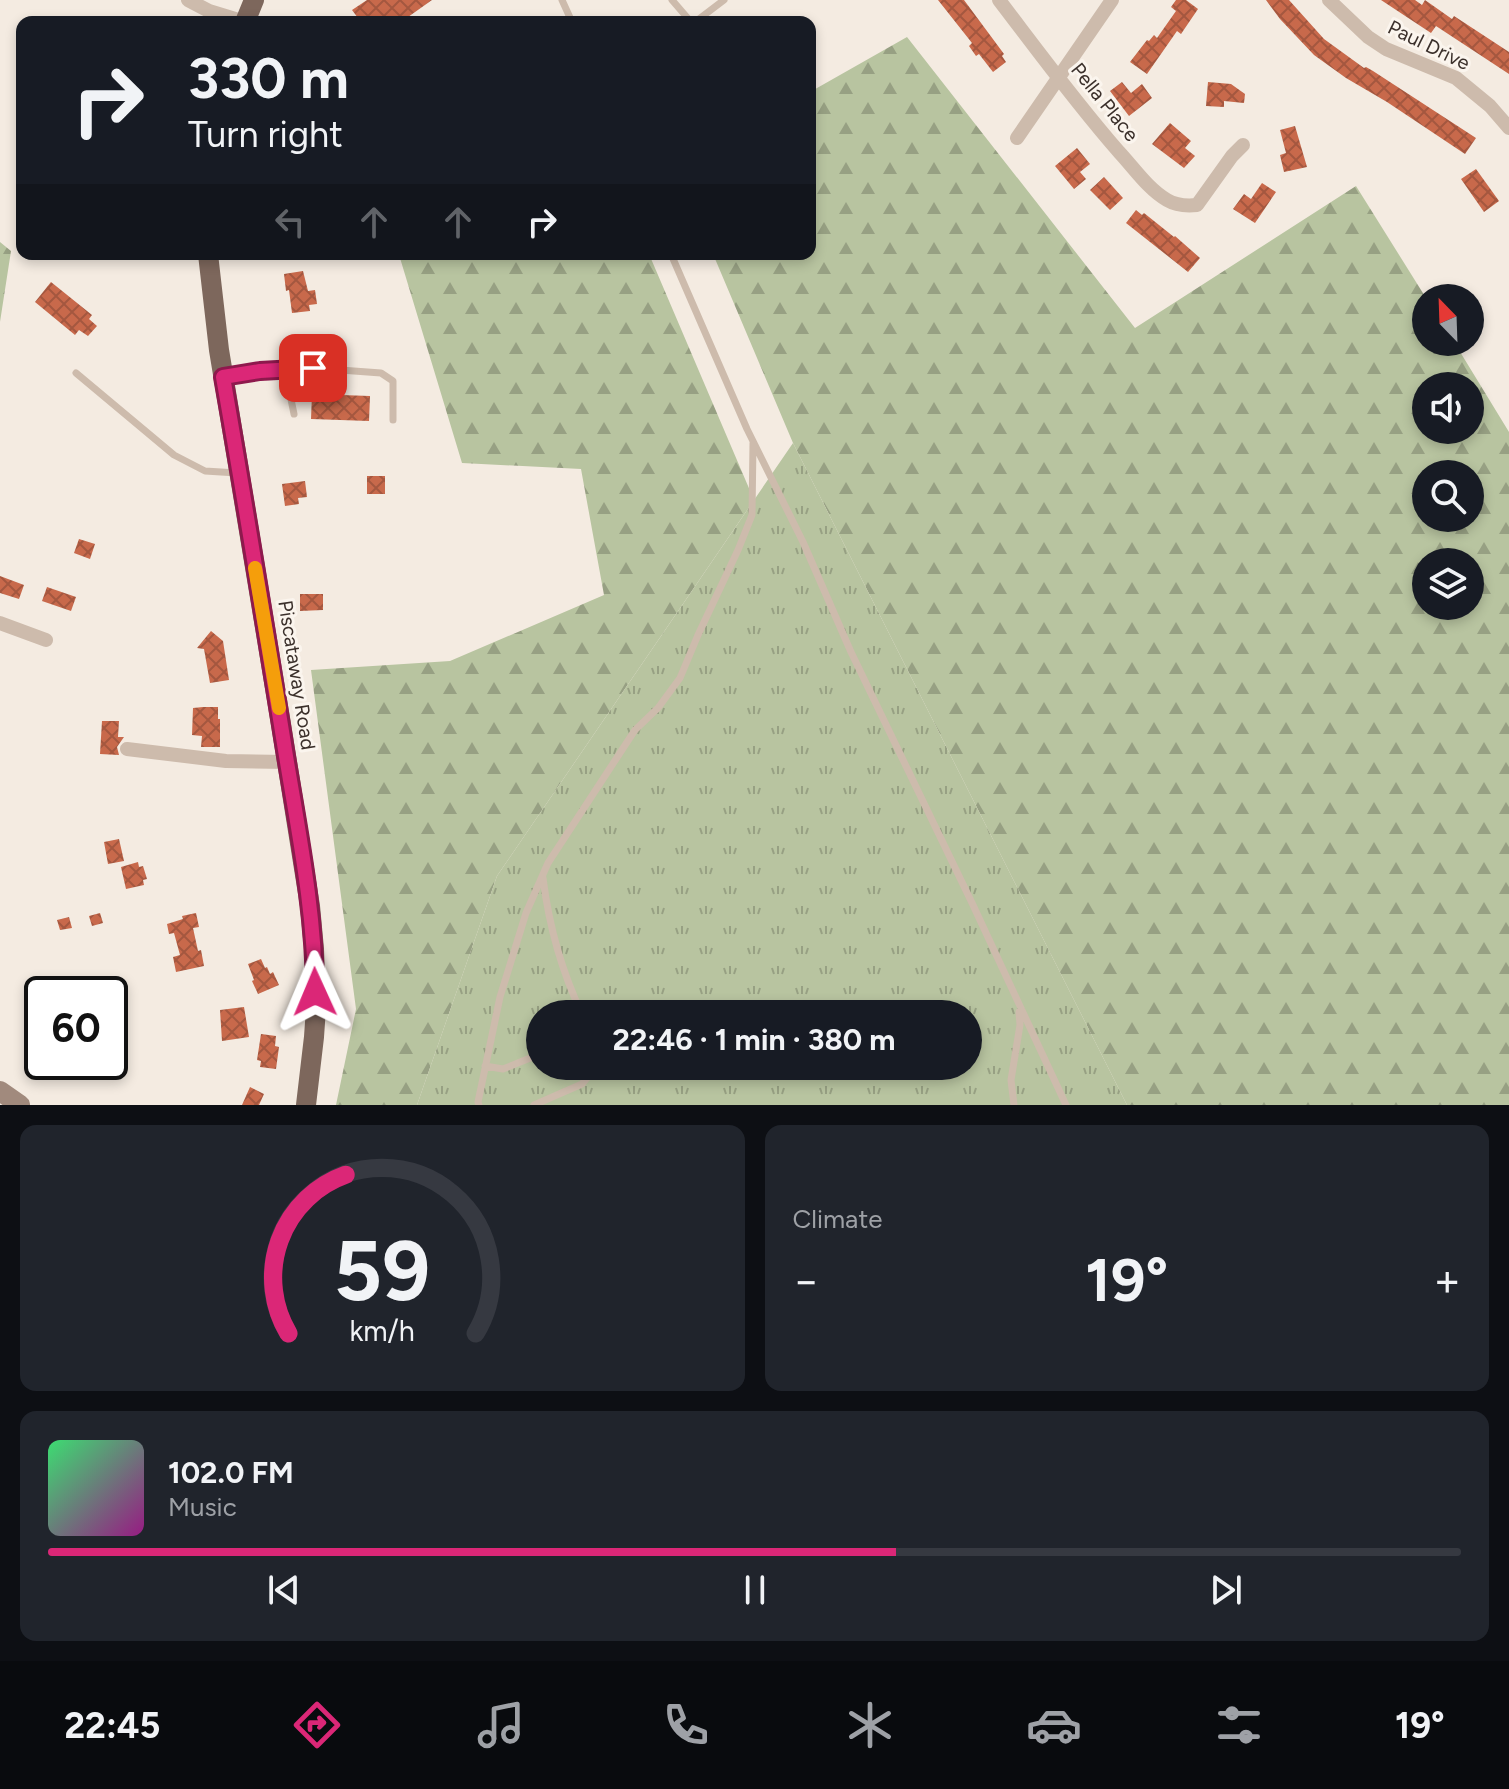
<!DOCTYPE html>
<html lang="en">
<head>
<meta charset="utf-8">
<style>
  body { margin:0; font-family:Figtree,sans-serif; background:#20242c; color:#f1f3f6; height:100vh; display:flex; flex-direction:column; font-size:30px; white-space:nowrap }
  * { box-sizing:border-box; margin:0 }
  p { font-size:26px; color:#9ea1a6 }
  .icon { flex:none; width:44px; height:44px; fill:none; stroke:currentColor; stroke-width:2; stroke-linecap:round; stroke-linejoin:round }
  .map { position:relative; height:1105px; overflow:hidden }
  .drawer { display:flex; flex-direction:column; gap:20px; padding:20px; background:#0d0f14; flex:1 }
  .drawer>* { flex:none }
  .banner { position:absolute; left:16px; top:16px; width:800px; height:244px; border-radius:16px; box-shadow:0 4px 12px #0003; background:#171b24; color:#f1f3f6; overflow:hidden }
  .needle { width:52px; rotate:337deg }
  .controls { position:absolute; left:1412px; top:284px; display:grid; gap:16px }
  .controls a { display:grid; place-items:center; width:72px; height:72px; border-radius:50%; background:#171b24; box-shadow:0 4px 12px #0003; font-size:40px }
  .speed { position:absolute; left:24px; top:976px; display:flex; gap:16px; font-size:40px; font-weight:700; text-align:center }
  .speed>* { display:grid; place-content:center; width:104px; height:104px; border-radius:50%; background:#171b24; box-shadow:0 4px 12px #0003; line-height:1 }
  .speed .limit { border:4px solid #111; border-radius:12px; background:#fff; color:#111 }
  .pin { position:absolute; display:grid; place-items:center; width:68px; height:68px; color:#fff; margin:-34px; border-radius:16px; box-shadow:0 4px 12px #0006 }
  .me { position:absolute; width:88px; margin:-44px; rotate:359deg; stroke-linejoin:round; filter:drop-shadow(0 0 6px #0008) }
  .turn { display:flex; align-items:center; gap:28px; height:168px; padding:0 40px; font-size:36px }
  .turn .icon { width:104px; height:104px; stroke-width:2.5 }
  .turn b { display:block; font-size:56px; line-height:68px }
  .lanes { display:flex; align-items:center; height:76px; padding:0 40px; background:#0003; justify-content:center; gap:40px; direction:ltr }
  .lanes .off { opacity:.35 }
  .big { font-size:60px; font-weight:700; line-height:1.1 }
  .drawer .widget { flex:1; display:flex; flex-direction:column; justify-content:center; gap:12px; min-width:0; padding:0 28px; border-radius:16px; background:#20242c }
  .drawer .dial { align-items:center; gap:0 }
  .dial svg { height:208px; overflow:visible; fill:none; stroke:#363941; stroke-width:7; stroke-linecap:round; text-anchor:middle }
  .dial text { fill:#f1f3f6; stroke:none }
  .song { display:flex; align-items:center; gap:24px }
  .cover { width:96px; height:96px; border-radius:12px; background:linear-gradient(135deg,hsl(140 70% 55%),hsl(310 70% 35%)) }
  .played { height:8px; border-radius:4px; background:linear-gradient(90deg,#db2777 60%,#363941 60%) }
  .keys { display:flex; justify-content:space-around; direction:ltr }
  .heat { display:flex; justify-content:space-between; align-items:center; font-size:44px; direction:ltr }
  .drawer .tiles { flex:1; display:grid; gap:20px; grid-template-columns:1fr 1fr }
  .widget:last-child { grid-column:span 2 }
  .trip { position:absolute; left:526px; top:1000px; width:456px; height:80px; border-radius:40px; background:#171b24; box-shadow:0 4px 12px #0003; font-weight:700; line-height:80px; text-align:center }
  .tabs { display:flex; height:128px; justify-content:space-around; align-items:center; background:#090b0e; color:#9ea1a6 }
  .tabs .icon { width:56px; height:56px }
  .tabs .active { color:#db2777 }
  .tabs b { font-size:36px; color:#f1f3f6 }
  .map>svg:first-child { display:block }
  .forest { fill:url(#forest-firs); fill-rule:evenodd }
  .park { fill:url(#park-tufts); fill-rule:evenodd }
  .building { fill:url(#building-cross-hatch) }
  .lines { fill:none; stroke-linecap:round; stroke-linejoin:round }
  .service { stroke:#cdbbac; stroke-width:7 }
  .minor { stroke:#cdbbac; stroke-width:14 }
  .secondary { stroke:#a18a7d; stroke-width:20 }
  .primary { stroke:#7d675c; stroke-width:20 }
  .route-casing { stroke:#8e194d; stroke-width:20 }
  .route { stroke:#db2777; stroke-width:14 }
  .slow { stroke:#f59e0b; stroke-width:14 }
  .labels { text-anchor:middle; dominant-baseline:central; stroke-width:6; stroke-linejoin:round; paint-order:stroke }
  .street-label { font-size:20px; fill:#3b302b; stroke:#fbf5ee }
</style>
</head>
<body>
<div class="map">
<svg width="1509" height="1105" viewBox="0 0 1509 1105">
  <defs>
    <pattern id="forest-firs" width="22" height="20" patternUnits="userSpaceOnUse" patternTransform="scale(2)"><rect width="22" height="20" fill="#b8c4a0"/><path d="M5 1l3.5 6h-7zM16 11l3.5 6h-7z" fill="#97a083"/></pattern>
    <pattern id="park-tufts" width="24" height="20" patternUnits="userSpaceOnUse" patternTransform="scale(2)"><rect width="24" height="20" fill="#b8c4a0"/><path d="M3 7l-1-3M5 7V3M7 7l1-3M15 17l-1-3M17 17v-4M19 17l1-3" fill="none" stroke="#97a083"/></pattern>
    <pattern id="building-cross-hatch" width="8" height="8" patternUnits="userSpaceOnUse" patternTransform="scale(2)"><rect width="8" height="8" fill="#c8694b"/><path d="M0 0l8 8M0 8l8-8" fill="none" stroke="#a4573f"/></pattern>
  </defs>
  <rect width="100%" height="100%" fill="#f4ebe1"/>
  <path class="forest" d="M907,37L1135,328L1356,186L1426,298V342H1454L1509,432V1105H1127L793,443L713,254H810V92ZM1426,386H1470V430H1426ZM1426,474H1470V518H1426ZM1426,562H1470V606H1426Z
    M0,242L11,251L0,322Z
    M407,254H649L754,500L497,876L417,1105H336L356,1009L311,670L450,661L604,595L581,469L462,463L400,258Z"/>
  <path class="park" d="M793,443L1127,1105H417L497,876ZM540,1014H968V1066H540Z"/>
  <path class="building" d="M367,0H432L401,22H361L352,10Z
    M938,0H964L1004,54L1002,56L1006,62L993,72L979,54L976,56L969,46L972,43Z
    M1176,0H1186L1198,9L1181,34L1177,31L1147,74L1130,62L1147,40L1149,41L1154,35L1157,38L1176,11L1171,7Z
    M1266,0H1289L1324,39L1364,68L1366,67L1373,71L1476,138L1465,154L1387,102L1346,78L1314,55L1280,19Z
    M1381,0H1415L1422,5L1425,0L1452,19L1454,16L1509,52V74L1436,26L1431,33Z
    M1122,82L1131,93L1142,84L1152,98L1129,116L1110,91Z
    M1208,82L1231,84L1245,94L1244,103L1224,101V107L1206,106Z
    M1170,123L1191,141L1185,148L1195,156L1184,168L1152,144Z
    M1295,126L1307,167L1284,172L1280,155L1286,153L1280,130Z
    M1077,148L1090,164L1080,172L1086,179L1074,189L1055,166Z
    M1476,169L1499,201L1484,212L1461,179Z
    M1104,177L1123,198L1110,210L1090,190Z
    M1262,183L1276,192L1255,223L1233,209L1244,194L1251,199Z
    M1136,210L1142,215L1144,213L1174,237L1175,236L1200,258L1188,272L1126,223Z
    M303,271L308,291L315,290L317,304L309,305L310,311L292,313L289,290L286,291L284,274Z
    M51,282L92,315L89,319L97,326L88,336L79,330L75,335L35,302Z
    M312,394L370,396L369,421L311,419Z
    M367,476H385V494H367Z
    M305,481L307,497L298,498L299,504L285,506L282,484Z
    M79,539L95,544L90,559L74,553Z
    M0,576L24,585L19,599L0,593Z
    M47,587L76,597L71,611L42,601Z
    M300,594H323V610L300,611Z
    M211,631L223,641L229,680L210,683L204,649L197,648Z
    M203,707H218V719H220V747H201L202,736L192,735L193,708Z
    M102,721H119L118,737H124L117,747L119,755L100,754Z
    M119,839L124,861L108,864L104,842Z
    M138,862L139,867L143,866L147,879L143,880L144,885L126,889L121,867Z
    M100,913L103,923L92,926L89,916Z
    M196,913L199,927L193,928L198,951L201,950L204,966L176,972L173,957L180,955L174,933L169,934L167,924L183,919L182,916Z
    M69,917L72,928L60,930L57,920Z
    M261,959L265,968L267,967L270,974L273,972L279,985L258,994L252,981L254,980L248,964Z
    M244,1007L249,1037L222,1041L220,1010Z
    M261,1034L276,1036L275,1046L279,1047L276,1069L260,1067L261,1061L257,1060Z
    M250,1087L264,1094L259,1105H242Z"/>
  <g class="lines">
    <path class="service" d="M562,0L572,22
      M672,0L691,22
      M695,22L724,0
      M671,254L747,429L803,542L851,652L973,905L1066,1105
      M285,370L294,414
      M76,373L174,455L205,471L237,473
      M226,377L260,371L313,368L381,373L393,381V420
      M543,878C549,926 561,970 582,1014
      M485,1066L503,1069L540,1054
      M479,1105L478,1102L500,997L526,913L548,863L635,730L658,708L680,678L698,635L738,550L752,515L753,443
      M534,1105L582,1084L597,1066
      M1014,1105L1011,1080L1020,1025L1019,1012"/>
    <path class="minor" d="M188,0L209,11L245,22
      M999,0C1038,51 1076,103 1119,152C1134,168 1148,189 1167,200C1177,206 1187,206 1197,205L1232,156L1243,145
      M1329,0L1368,37L1386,49L1456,78L1490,106L1509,128
      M1017,138L1112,0
      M0,623L46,640
      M127,749L226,761L287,762"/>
    <path class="secondary" d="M0,1091L20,1105"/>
    <path class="primary" d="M245,22L254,0
      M208,254L219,350L280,718L310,906L314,949L316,1008L314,1037L306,1105"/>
  </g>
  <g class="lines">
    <g class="route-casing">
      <path id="route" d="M313,368L260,371L223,377C245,501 265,626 285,750C298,830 315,911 315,992"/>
    </g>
    <use href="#route" class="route"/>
    <path class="slow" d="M255,568L279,708"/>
  </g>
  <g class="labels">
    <g class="street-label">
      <text transform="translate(1429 45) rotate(26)">Paul Drive</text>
      <text transform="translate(1105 102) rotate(51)">Pella Place</text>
      <text transform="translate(297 675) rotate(81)">Piscataway Road</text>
    </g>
  </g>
</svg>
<div class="controls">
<a><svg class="needle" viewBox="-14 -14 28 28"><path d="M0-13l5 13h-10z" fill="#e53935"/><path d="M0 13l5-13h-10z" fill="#9ea1a6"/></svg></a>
<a><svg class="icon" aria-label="sound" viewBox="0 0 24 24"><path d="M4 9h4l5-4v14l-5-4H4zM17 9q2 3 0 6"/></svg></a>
<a><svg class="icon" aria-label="search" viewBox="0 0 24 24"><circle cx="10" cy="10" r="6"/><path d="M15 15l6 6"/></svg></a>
<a><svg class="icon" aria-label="layers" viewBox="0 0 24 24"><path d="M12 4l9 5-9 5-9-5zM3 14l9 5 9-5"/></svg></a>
</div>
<div class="speed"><div class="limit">60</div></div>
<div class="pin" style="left:313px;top:368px;background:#d93025"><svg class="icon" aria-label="arrive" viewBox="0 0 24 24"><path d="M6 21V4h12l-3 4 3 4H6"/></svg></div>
<svg class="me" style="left:315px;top:992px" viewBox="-20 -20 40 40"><path d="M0-17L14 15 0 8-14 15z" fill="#db2777" stroke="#fff" stroke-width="4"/></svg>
<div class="trip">22:46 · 1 min · 380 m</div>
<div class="banner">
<div class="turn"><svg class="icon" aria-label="right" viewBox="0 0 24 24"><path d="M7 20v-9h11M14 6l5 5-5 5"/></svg><div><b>330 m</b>Turn right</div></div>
<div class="lanes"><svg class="icon off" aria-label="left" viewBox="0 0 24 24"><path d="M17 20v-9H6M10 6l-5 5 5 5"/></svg><svg class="icon off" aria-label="ahead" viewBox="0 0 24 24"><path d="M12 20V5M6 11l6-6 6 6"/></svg><svg class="icon off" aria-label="ahead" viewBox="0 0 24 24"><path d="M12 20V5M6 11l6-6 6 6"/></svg><svg class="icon" aria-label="right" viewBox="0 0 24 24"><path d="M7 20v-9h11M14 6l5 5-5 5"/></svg></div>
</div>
</div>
<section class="drawer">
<div class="tiles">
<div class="widget dial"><svg viewBox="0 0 100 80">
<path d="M14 69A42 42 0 1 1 86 69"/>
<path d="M14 69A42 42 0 0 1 36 8" stroke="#db2777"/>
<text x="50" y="56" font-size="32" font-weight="700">59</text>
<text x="50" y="72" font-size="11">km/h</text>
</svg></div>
<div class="widget"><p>Climate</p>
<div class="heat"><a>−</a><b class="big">19°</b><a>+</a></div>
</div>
<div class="widget">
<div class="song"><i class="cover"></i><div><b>102.0 FM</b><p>Music</p></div></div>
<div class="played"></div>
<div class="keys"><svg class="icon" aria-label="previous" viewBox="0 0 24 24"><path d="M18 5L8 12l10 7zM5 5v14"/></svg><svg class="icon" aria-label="pause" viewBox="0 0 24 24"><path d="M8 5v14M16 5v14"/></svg><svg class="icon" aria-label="next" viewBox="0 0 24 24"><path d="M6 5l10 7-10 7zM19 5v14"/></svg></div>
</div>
</div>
</section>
<nav class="tabs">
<b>22:45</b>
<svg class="icon active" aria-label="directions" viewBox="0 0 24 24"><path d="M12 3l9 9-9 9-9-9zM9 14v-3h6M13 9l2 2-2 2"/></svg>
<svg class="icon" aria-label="music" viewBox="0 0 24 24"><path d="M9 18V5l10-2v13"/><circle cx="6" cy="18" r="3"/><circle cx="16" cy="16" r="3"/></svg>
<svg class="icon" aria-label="phone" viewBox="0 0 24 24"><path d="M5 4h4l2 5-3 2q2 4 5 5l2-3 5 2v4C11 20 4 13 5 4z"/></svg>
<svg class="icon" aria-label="climate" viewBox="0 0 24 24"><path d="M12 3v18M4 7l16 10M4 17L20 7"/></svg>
<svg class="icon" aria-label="car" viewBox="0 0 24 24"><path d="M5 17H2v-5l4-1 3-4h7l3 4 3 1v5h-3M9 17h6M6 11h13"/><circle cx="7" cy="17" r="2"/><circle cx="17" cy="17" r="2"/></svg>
<svg class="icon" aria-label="filters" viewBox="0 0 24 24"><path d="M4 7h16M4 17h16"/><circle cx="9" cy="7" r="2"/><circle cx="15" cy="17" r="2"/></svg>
<b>19°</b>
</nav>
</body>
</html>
